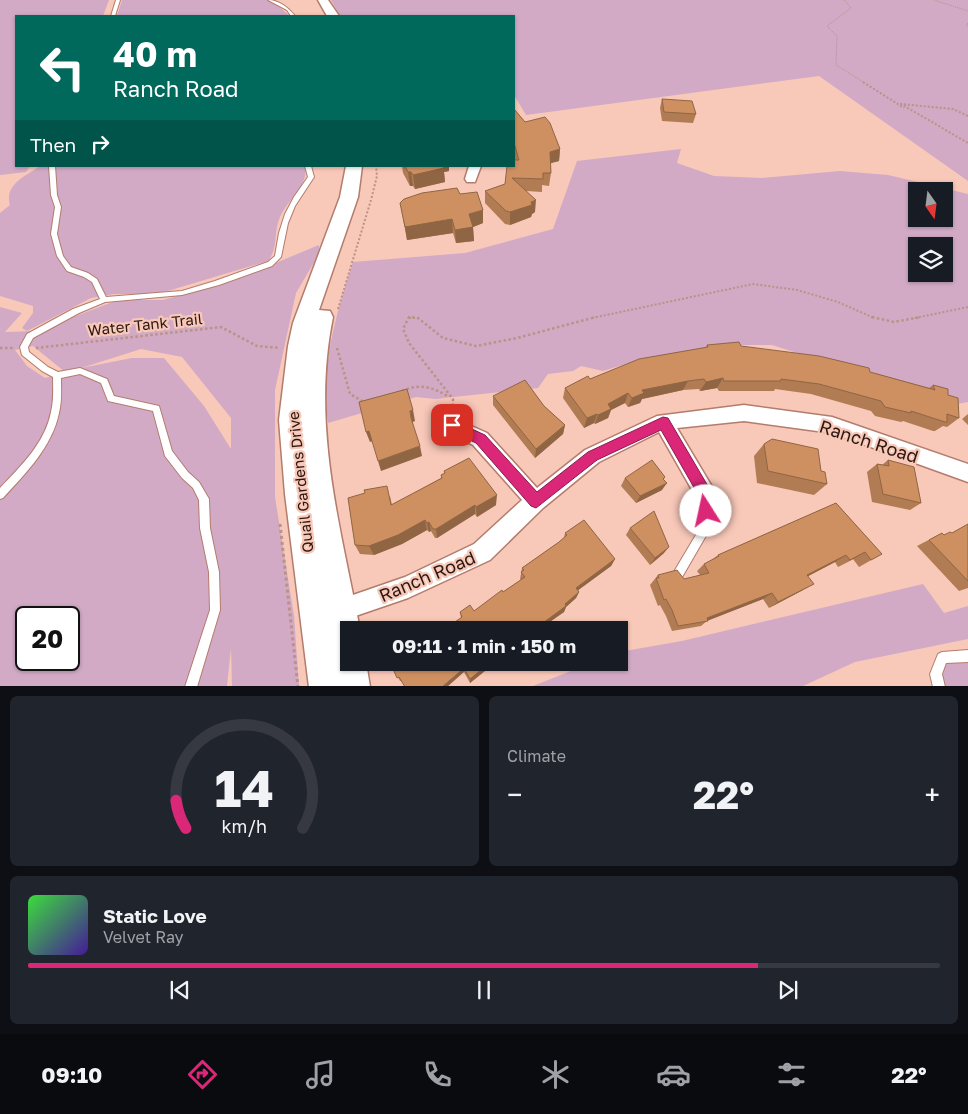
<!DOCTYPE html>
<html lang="en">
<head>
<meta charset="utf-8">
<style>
  body { margin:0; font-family:"Golos Text",sans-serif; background:#20242c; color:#f1f3f6; height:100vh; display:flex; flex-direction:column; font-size:19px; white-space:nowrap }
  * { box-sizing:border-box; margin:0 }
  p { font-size:16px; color:#9ea1a6 }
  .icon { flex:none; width:28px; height:28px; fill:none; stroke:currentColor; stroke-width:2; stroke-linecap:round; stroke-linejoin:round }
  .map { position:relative; height:686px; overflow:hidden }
  .panel { display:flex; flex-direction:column; gap:10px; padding:10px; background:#0d0f14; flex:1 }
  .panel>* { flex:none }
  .hud { position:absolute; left:15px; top:15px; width:500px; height:152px; border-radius:0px; box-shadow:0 1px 4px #0004; background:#00695c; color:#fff; overflow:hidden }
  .needle { width:32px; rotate:166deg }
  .fabs { position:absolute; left:908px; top:182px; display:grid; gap:10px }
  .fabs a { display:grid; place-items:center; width:45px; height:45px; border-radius:0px; background:#171b24; box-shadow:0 1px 4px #0004; font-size:25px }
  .speed { position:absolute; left:15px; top:606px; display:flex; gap:10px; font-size:25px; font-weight:700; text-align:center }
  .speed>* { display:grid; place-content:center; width:65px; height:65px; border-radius:50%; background:#171b24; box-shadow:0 1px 4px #0004; line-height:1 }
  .speed .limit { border:2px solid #111; border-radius:8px; background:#fff; color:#111 }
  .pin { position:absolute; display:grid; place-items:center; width:42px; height:42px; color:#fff; margin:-21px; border-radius:10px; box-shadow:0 2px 8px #0006 }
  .me { position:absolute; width:55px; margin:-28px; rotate:350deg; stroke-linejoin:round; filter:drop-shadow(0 0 4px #0008) }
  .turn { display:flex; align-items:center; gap:18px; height:105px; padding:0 15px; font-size:22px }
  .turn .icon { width:65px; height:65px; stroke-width:2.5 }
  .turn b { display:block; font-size:35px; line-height:42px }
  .then { display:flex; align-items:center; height:48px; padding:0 15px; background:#0003; gap:10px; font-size:19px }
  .big { font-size:38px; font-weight:700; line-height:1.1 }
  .panel .widget { flex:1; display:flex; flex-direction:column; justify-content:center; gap:8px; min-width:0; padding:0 18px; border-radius:8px; background:#20242c }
  .panel .dial { align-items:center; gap:0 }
  .dial svg { height:130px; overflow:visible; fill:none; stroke:#363941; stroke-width:7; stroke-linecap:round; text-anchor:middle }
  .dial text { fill:#f1f3f6; stroke:none }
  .song { display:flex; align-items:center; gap:15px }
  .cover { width:60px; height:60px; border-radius:8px; background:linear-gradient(135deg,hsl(120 70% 55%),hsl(260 70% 35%)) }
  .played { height:5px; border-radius:2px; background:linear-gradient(90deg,#db2777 80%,#363941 80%) }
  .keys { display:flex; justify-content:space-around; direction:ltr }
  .heat { display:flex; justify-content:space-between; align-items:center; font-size:28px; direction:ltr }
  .panel .tiles { flex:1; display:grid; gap:10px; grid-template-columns:1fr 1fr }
  .widget:last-child { grid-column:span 2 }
  .trip { position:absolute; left:340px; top:621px; width:288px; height:50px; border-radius:0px; background:#171b24; box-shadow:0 1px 4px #0004; font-weight:700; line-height:50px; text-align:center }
  .dock { display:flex; height:80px; justify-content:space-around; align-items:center; background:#090b0e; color:#9ea1a6 }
  .dock .icon { width:35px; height:35px }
  .dock .on { color:#db2777 }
  .dock b { font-size:22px; color:#f1f3f6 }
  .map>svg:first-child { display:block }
  .green { fill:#d2aac6; fill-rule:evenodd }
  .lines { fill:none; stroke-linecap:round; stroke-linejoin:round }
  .service-casing { stroke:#b37c6c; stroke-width:2 }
  .minor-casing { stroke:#b37c6c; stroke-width:3 }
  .secondary-casing { stroke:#b37c6c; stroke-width:3 }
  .path-far3 { stroke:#ba9286; stroke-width:1; stroke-dasharray:1 1; stroke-linecap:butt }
  .path-far2 { stroke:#ba9286; stroke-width:2; stroke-dasharray:2 2; stroke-linecap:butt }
  .path-far1 { stroke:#ba9286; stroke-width:2.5; stroke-dasharray:2.5 2.5; stroke-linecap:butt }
  .path { stroke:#ba9286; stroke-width:3; stroke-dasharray:3 3; stroke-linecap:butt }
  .service { fill:#fff; fill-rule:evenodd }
  .minor { fill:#fff; fill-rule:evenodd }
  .secondary { fill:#fff; fill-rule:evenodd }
  .wall { fill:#b17c53 }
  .shaded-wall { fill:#906544 }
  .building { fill:#ce9061; stroke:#906544 }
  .route { fill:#db2777; stroke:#8e194d }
  .labels { text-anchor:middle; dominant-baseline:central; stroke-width:4.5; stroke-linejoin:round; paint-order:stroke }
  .street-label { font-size:15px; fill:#2c1710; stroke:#f8c8b9 }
  .near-street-label { font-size:18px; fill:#2c1710; stroke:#f8c8b9 }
</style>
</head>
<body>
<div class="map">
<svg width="968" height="687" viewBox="0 0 968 687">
  <rect width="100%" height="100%" fill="#f8c8b9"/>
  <path class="green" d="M0,0H109L103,16H16V166H30L26,172L0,175Z
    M122,0H271L290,16H117Z
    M331,0H968V181L819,76L526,115L514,95V16H340Z
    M681,149L677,163L714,176L762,178L840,171L888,175L968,194V402L957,404L772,345H723L629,363L603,371L581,366L573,371L548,374L538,388L435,399L416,397L328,423C320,368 336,314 353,262L465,253L553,229L577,161ZM916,191H944V219H916ZM916,246H944V274H916Z
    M40,166H305C309,186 288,199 280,217C273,232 279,247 268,261L171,290L154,294H114L91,298L27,331L22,328L33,313V306L0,296V213L10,205C4,184 26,176 40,166Z
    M319,245V254L296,293L275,390V497L294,616L299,686H232L231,648L227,686H0V307L22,313L5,332L36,331L118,300H163L237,279ZM33,346L65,372L64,373L45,378L27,366L15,350ZM141,349L182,357L231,418V449L204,406L164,358H132L81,368ZM26,618H69V660H26Z
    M923,584L944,613L968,606V639L855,662L803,686H533L591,663L619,662V652L682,641Z
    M968,656V686H939L942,658Z"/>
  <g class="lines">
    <g class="service-casing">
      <path id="service" d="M116,0H120L115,16H111Z
        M268,0C279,0 289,8 295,16H291L287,10Z
        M49,166H55L57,195L61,207L57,234L63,256L71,267L88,273L97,279L106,297L182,291L215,281L268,262L275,256L279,233L285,214L294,197L308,177L305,166H311L314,177L295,206L288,223L281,257L272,266L219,285L182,295L105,302L79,313L33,338L28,347L29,352L48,367L58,372L80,368L107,379L114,396L159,406L172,451L188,472L199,482L209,499L210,528L219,572L220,610L197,687H185L210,610L209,572L200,528L199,500L193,488L182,478L165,456L153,411L108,401L101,383L80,374L61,378C61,389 62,401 59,413C52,447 26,473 3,498L0,499V488C21,466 45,443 51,412C54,400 53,388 53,377L42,371L22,355L20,347L27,334L73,309L100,299L92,282L84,277L67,271L57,256L51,234L55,207L51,195Z
        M707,493L710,494L712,497L707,534L681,579L677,580L673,579L672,575L697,533L702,497L704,494Z
        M968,650V662L946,663L942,674L945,687H933L930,674L938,654L942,652Z"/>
    </g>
    <g class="minor-casing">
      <path id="minor" d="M469,166H481L475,182H467L465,179Z
        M744,405L832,417L968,464V482L832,433L744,421L677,428L714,490L717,497L714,504L707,507L700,504L659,432L599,462L543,508L490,560L408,598L335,623L327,620L324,612L327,604L405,577L474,544L522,500L473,445L445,431L442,425L445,419L451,417L487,433L537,488L585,450L657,416Z"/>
    </g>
    <g class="secondary-casing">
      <path id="secondary" d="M318,0H328L339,16H327Z
        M346,166H362L358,197L319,310L330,311L333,317C311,425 340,524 360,630H349V662H366L370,687H309L285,494L279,420L288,346L293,323L340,197Z"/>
    </g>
    <path class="path-far3" d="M844,0L851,8L827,26L837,36L836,65L865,83
      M934,0L968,11
      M968,23L966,25L968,26"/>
    <path class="path-far2" d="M863,82L904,108
      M968,116L953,109L901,104L968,143
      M338,309L371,200L377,176L376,166
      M409,318H416
      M592,318L753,284L797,290L838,302L874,318
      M915,318L968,307"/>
    <path class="path-far1" d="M872,317L894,322L921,317
      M0,348H13
      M36,348L221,327L257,346L280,348
      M337,348L350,394L364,402
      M402,391C420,383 433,387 449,397
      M452,411L453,399L409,343L403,329L409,317L418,318L443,338L476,346L517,338L596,317"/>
    <path class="path" d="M280,524L298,687"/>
    <use href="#service" class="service"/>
    <use href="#minor" class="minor"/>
    <use href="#secondary" class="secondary"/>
  </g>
  <path class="wall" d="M662,99L696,114L693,123L662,121L660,108Z
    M514,109L525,122L560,149L559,161L550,163L551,173L549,186L542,185V192L526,191L535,212L532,214L531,217L510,225L505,224L485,203V191L505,184L515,160L514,157Z
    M402,166H449V171L444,172L445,182L415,189L413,186H410L403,173Z
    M400,203L483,223L473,227L474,241L456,243L453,233L407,240Z
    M707,345L741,346L870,372L929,388L933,385L948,395L959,418L947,427L943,426L935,431H933L903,421L901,422L875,416L871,411L811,394L775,389L774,391H719L717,388L700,391L699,389L683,390L642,399L640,403L628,407L625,403L611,410L608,418L595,424L594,423L584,428L563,398L565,388L590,379L706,347Z
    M493,396L544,406L565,425L563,434L535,458L493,405Z
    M968,414V425L962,419Z
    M764,444L821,471L827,484L814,495L757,483L754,456Z
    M888,460L921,503L910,510L872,502L867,472L877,464L882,465Z
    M444,471L496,505L477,517L475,514L437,538H435L431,531L429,532L427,530L402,544L374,555L360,554L355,545L390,496L392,505L441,478V475L444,474Z
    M665,477L664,479L662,490L636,503L621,486L625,478Z
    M836,503L882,554L859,567L853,559L838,567L835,562L808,576L803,590L769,608L763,599L708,620L701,626L672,631L666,616L660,605L658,606L650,585L658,575L684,579L700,575L697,571L704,564L713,559L718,555Z
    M968,524V588L959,591L917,546L942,533L944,535L952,533Z
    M630,528L664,553L650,565L626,535Z
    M565,533L615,559L611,566L578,590L579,592L576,598L566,607L564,612L545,625L546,627L544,630H444L461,618L460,612L474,611L503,592L521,580L520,579L522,568L559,542L564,538Z
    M390,662H496L470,683L464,672L400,681Z"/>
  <path class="shaded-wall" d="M560,149L559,161L548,164L550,152Z
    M439,166H449V171L444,172L445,182L415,189L413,175Z
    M408,172H411L413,186H410Z
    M536,200L535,212L532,214L531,217L510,225V212Z
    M483,210V223L473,227L474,241L456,243L455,230L469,214Z
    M452,219L453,233L407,240L405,227Z
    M723,378L717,388L700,391L706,382Z
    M688,381L683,390L642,399L640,403L628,407L632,398L642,390Z
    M628,393L625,403L611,410L608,418L595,424L598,415L608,404Z
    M413,410L415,421L413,422V429L410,411Z
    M597,414L594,423L584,428L587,418Z
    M565,425L563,434L535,458L536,449Z
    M369,431L373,441L370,442L366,432Z
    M420,446L422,456L381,471L378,461Z
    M667,483L662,490L636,503L640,496Z
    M497,495L496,505L477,517L476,507Z
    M475,505V514L437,538L436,529Z
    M425,520L427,530L402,544L374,555L369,546Z
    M429,522L431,531L429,532L427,523Z
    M669,547L664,553L650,565L655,558Z
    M865,552L853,559L838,567L850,560Z
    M846,555L835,562L797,582L807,575Z
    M615,559L611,566L573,594L576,588Z
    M814,584L803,590L769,608L778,602Z
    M579,592L576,598L566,607L564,612L541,628L543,623L565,604Z
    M772,593L763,599L707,621V618Z
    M491,662H496L470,683V679Z
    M464,668V672L447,687H442Z"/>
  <path class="building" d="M662,99L692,101L696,114L664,112Z
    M514,109L525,122L545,117L550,123L560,149L550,152L551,173H543V179L512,178L536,200L531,202L532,205L510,212L506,211L485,191L505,184L507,166H514V160H519L514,143Z
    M405,166H443L444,168L413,175L411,172H408Z
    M457,188L460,194L477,192L483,210L469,214L473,227L455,230L452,219L405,227L400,203L404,199L422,193Z
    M739,342L741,346L819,356L869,368L870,372L935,390L933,385L948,389V395L958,398L959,418L947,414V422H945L911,411V413L885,407L881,401L819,384L781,379V381H724L723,378L706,382L704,379L688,381L642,390L644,393L632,398L628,393L608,404L611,409L598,415L597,414L587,418L565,388L588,376L590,379L639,359L708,347L707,345Z
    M525,380L544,406L565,425L536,449L493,396Z
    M407,389L413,410L410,411L411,418L420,446L378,461L369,431L366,432L359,402Z
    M772,439L818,449L821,471L825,472L827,484L768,471L764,444Z
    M469,458L497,495L476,507L475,505L436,529H433L429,522L427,523L425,520L398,535L369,546L355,545L348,498L365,493L364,490L387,486L391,505L442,478L441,475L445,473L444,471Z
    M652,460L665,477L663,479L667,483L640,496L625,478Z
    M888,460L914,467L921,503L883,494L877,464L889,466Z
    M836,503L882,554L871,560L865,552L850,560L846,555L807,575L814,584L778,602L772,593L707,618L708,621L678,626L672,610L666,599L664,600L656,578H659L658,575L677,570L684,579L709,573L704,564L719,556L718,555Z
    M654,511L669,547L655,558L630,528Z
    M584,520L615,559L576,588L579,592L565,604L566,606L543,623L546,627L542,630H444L462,617L460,612L470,605L474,611L502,590L503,592L525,577L521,572L524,570L522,568L559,542L567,535L565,533Z
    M968,524V581L929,540L942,533L944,535L950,532L952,533Z
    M390,662H491L470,679L464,668L442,687H405L399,677L397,678Z"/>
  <path class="route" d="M663,417L668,418L712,493L714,497L711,516L706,518L700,516L698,511L700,498L661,430L597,460L536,508L531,506L476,443L447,429L445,425L452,420L485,435L537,492L588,452Z"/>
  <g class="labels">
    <g class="street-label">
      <text transform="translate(145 324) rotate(-6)">Water Tank Trail</text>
      <text transform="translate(300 482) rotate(-96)">Quail Gardens Drive</text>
    </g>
    <g class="near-street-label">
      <text transform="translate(869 441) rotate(18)">Ranch Road</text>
      <text transform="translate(427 576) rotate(-23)">Ranch Road</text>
    </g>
  </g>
</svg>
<div class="fabs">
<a><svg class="needle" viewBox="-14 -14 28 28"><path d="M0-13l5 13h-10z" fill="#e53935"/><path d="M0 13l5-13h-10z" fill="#9ea1a6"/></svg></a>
<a><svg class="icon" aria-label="layers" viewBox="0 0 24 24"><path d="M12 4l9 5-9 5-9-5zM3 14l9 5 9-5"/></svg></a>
</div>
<div class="speed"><div class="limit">20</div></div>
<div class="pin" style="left:452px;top:425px;background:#d93025"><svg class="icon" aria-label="arrive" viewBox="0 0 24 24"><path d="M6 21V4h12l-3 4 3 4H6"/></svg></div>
<svg class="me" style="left:706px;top:511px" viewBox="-20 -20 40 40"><circle r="19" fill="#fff"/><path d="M0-13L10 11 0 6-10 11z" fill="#db2777"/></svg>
<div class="trip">09:11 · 1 min · 150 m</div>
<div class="hud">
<div class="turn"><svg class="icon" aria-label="left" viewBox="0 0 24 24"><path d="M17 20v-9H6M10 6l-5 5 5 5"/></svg><div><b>40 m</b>Ranch Road</div></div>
<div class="then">Then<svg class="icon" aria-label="right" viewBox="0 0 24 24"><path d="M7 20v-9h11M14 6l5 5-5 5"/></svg></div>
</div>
</div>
<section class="panel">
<div class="tiles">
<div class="widget dial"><svg viewBox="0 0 100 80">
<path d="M14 69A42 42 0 1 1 86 69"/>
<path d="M14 69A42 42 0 0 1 8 52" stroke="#db2777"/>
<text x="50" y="56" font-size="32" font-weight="700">14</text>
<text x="50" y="72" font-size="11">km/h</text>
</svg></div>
<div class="widget"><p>Climate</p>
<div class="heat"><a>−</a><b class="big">22°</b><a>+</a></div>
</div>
<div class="widget">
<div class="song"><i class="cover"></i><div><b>Static Love</b><p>Velvet Ray</p></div></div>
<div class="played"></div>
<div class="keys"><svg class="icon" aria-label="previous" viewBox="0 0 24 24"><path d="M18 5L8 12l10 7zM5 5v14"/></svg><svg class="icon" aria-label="pause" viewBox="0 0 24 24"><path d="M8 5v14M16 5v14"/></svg><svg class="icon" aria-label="next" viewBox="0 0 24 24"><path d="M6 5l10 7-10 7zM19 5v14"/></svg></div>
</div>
</div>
</section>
<nav class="dock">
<b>09:10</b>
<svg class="icon on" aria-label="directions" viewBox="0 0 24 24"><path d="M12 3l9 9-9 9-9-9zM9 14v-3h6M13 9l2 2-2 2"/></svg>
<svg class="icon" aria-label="music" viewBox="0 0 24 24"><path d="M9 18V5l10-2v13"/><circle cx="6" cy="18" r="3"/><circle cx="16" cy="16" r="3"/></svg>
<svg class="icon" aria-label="phone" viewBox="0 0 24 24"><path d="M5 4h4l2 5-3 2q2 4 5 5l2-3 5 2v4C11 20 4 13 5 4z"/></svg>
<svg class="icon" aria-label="climate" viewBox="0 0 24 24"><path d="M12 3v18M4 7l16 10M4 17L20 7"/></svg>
<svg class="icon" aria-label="car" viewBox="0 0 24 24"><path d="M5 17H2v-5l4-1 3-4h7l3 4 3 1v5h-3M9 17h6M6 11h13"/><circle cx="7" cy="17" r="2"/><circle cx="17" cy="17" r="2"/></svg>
<svg class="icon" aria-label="filters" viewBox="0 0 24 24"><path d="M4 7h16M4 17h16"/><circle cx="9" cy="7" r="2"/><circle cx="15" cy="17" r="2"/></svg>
<b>22°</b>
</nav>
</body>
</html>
